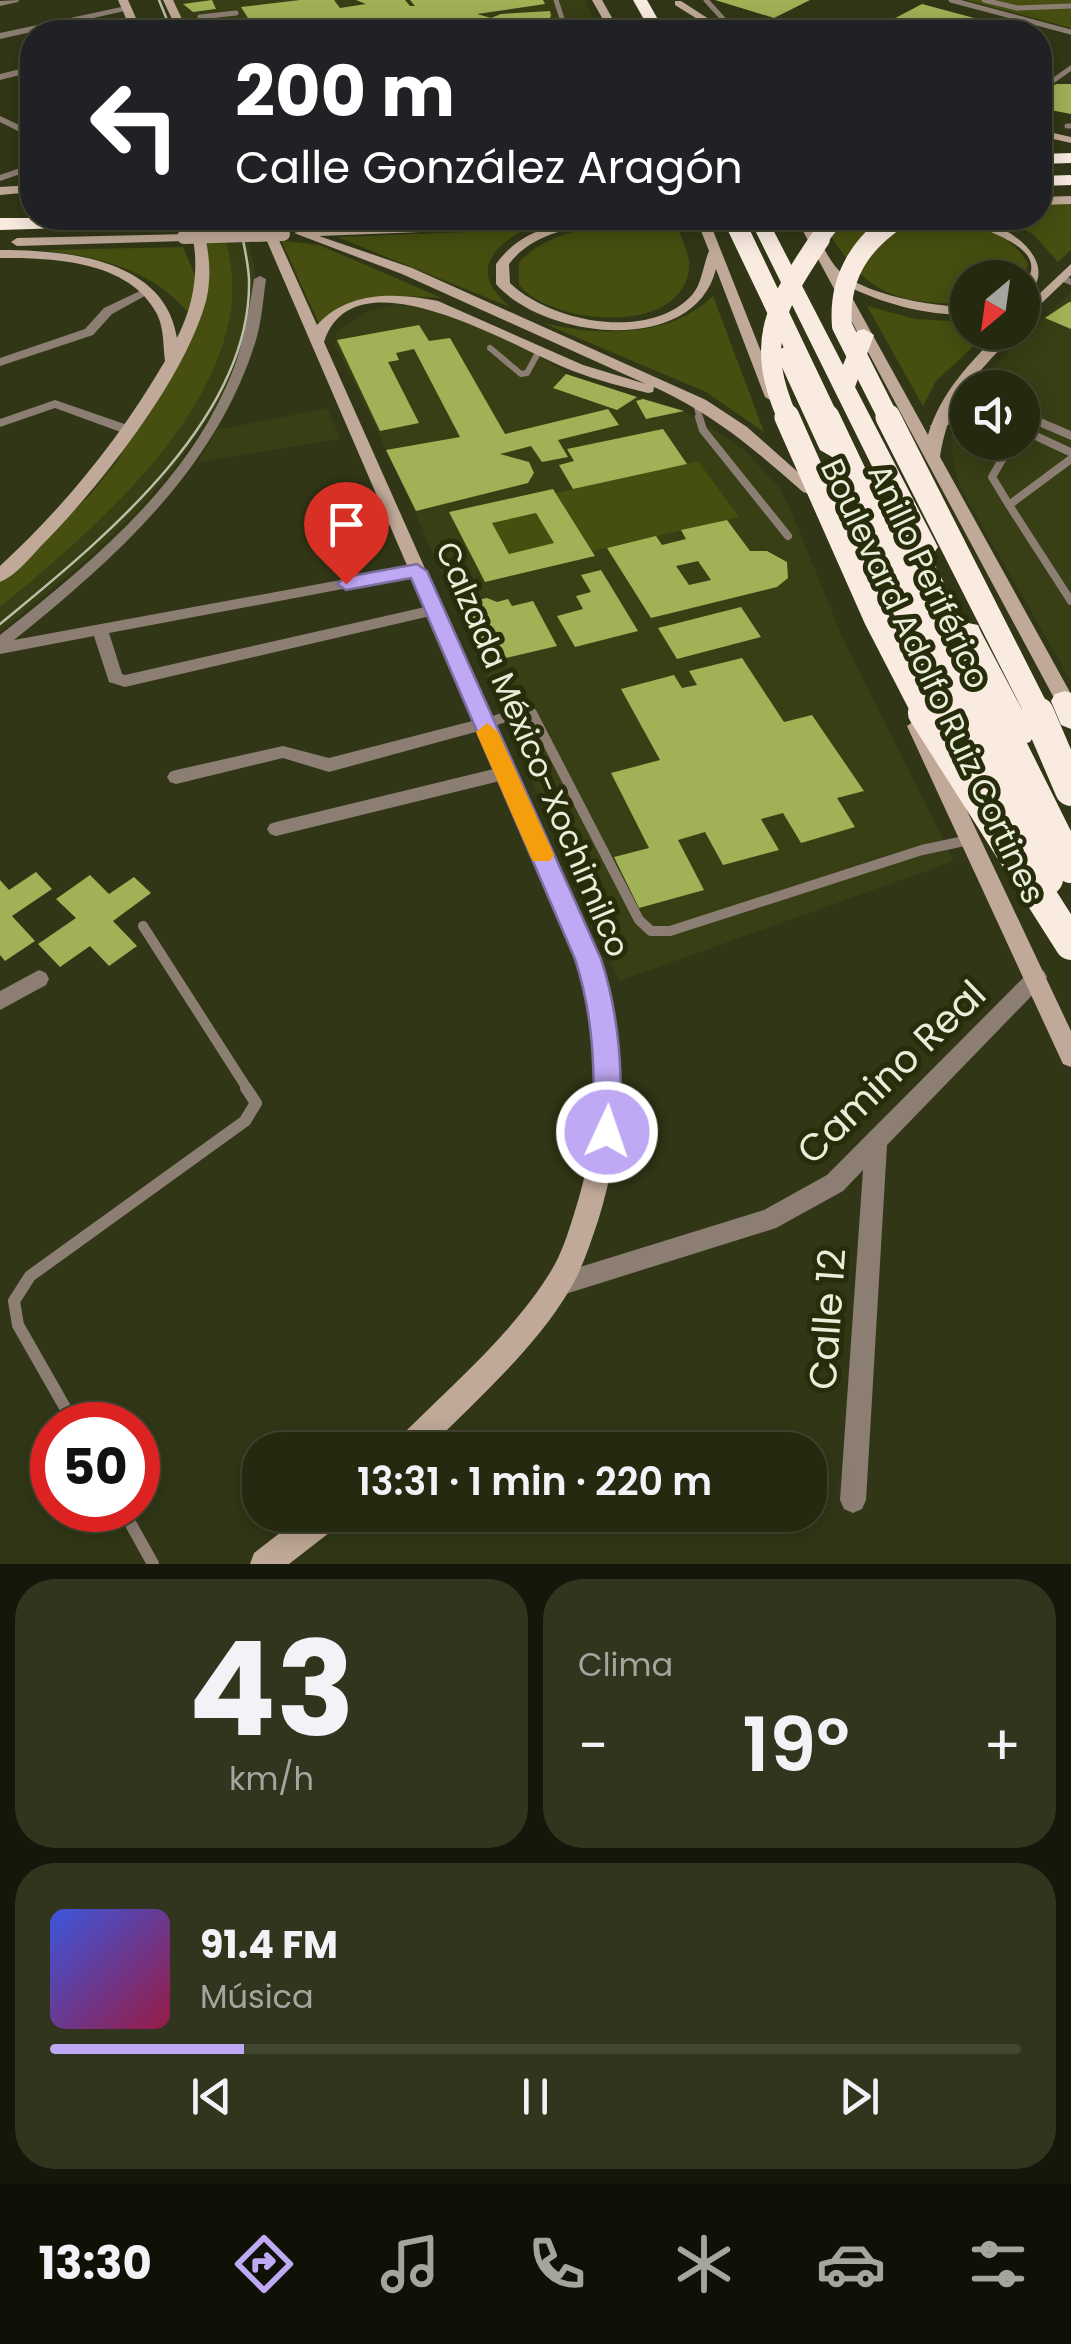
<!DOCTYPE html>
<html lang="es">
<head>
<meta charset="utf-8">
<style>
  body { margin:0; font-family:Poppins,sans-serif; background:#31351e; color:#f1f3f6; height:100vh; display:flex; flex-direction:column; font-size:38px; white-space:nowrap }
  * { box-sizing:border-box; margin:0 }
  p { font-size:32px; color:#a3a69f }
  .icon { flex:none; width:55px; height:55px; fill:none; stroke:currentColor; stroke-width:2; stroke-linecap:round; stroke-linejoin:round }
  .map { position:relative; height:1564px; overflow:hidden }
  .panel { display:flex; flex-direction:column; gap:15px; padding:15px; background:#141709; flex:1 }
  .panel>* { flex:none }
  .guide { position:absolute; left:20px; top:20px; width:1032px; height:210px; border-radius:40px; box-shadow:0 5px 25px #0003,0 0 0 2px #424530; background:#202124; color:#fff; overflow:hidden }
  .needle { width:65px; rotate:209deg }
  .tools { position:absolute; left:950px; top:260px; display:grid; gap:20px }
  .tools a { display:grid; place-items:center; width:90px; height:90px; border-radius:50%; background:#252910; box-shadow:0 5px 25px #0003,0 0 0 2px #424530; font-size:50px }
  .speed { position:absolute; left:30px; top:1402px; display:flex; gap:20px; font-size:50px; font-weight:700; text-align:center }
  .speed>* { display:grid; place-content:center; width:130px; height:130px; border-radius:50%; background:#252910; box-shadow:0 5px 25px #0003,0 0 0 2px #424530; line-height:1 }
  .speed .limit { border:15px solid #d22; background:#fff; color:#111 }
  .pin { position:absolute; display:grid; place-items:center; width:85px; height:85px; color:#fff; margin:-102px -42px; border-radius:50% 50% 50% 0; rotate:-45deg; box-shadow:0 0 10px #0007 }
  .pin .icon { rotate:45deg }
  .me { position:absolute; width:110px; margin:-55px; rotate:3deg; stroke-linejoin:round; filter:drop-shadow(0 0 8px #0008) }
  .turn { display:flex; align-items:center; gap:35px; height:210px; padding:0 50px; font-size:45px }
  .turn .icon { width:130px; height:130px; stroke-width:2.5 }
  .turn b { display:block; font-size:70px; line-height:85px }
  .big { font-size:75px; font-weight:600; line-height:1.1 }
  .panel .tile { flex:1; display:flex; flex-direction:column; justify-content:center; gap:15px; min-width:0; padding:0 35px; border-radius:40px; background:#31351e }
  .panel .dial { align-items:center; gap:0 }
  .dial b { font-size:130px; line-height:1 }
  .song { display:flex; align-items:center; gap:30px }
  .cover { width:120px; height:120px; border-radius:15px; background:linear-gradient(135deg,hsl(230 70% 55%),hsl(340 70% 35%)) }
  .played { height:10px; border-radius:5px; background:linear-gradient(90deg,#bfa9f4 20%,#424530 20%) }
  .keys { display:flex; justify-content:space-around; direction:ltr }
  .heat { display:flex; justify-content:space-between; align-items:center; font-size:55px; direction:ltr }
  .panel .tiles { flex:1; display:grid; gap:15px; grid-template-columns:1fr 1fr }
  .tile:last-child { grid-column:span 2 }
  .trip { position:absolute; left:242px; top:1432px; width:585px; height:100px; border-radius:40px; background:#252910; box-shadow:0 5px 25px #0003,0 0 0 2px #424530; font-weight:600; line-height:100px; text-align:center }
  .dock { display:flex; height:160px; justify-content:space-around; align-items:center; background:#0f1006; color:#a3a69f }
  .dock .icon { width:70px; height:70px }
  .dock .current { color:#bfa9f4 }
  .dock b { font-size:45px; color:#f1f3f6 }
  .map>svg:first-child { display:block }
  .built { fill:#383f15 }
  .green { fill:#464f10 }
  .building { fill:#a1b155; fill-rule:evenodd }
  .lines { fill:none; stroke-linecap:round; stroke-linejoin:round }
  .lane-far4 { stroke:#8d7e74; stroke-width:5 }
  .lane-far3 { stroke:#8d7e74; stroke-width:6 }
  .lane-far2 { stroke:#8d7e74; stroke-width:8 }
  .lane-far1 { stroke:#8d7e74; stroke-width:10 }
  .lane { stroke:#8d7e74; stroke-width:12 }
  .street { fill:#8d7e74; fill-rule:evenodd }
  .secondary { fill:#c0a998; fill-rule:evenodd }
  .highway { fill:#faebe1; fill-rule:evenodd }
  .tram { stroke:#bbbfa8; stroke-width:2.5 }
  .secondary-bridge { stroke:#c0a998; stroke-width:14 }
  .highway-bridge-far2 { stroke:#faebe1; stroke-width:20 }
  .highway-bridge-far1 { stroke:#faebe1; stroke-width:25 }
  .highway-bridge { stroke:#faebe1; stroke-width:32 }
  .route { fill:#bfa9f4; stroke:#7c6e9f; stroke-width:2.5 }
  .slow { fill:#f59e0b }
  .labels { text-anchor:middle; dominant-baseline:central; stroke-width:10; stroke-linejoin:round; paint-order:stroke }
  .street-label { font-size:32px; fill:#e9edd9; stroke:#272d0b }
  .near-street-label { font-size:38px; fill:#e9edd9; stroke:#272d0b }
</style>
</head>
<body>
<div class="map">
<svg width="1071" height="1564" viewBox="0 0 1071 1564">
  <rect width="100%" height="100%" fill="#313716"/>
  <path class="built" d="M172,0H585L594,20L586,32H188Z
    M219,218H244L255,270L252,320L218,405L177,464L138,510L85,561L0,632V607L109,511L146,469L205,383L231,313V265Z
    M1071,292V681L963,492L954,468L951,437L958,404L967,394L968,442H1022V388L973,387Z
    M399,304L445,311L534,352L566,374L684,411L742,448L778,486L791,511L843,639L954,861L619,981L400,478L335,344L337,332L369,311Z
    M328,408L340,439L198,462L217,430Z"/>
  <path class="green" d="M966,0H1071V28Z
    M1071,201V250L1058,262L1033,234L1003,218H1040V202Z
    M200,218H219C230,249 236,283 230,316C208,434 87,535 0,607V582L90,495L117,461L177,362L208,253Z
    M941,218C975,223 1010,232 1028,264L1023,282L1022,278H968L967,304H961C879,302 863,286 820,220Z
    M677,225C681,238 691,257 689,269C681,337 552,325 519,285V263C556,220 626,227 677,225Z
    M523,230C485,253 473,275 510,307L337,237Z
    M281,240L319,245L442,298C395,295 359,294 319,324Z
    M183,247L198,283L194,319C155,270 102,257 42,250Z
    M713,296L764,432L706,392L543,323C599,336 669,339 713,296Z
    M867,306L915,319L967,322L968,332L988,333L936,381L923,406Z
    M698,461L739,517L592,551L556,493Z
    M536,513L554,543L509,554L492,523Z"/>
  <path class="building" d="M212,0L216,9L193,12L183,4Z
    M300,0H334L340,8L366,4L356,0H405L410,6H415L410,0H543L545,4L477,14L491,18L501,14L550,11L551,16L546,24L527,32L470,25L478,32H394L386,26L378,27L382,32H266L262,25L253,26L241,7Z
    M715,0H810L774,18Z
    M922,4L989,22L970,32H915L884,24Z
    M1056,84H1071V114L1040,108V95Z
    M1071,302V329L1045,318L1069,302Z
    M419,325L429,341L450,338L505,434L608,409L619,425L558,440L568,457L542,462L531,446L500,454L529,462L534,473L528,483L416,511L386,450L460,437L414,349L396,353L399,360L388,362L419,423L380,431L337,340Z
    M566,374L637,397L617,410L553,388Z
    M643,399L684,411L646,419L636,401Z
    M663,429L687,464L573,489L559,465L574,461L567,449Z
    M553,489L595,556L485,582L449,512ZM536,513L554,543L509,554L492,523Z
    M727,520L750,551H767L787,562L788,578L777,587L651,618L607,548L656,536L662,545L686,539L681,530ZM698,561L711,580L689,585L676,566Z
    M601,570L638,631L575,647L557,616L583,609L576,596L591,592L581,575Z
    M487,598L497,602L508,599L512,606L533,601L557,646L506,658L501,648L482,652L459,604Z
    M741,607L761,637L677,659L658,628Z
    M742,658L784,722L812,715L864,791L837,798L855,827L801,843L783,813L761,819L779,850L723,865L705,832L678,840L704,890L639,908L614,857L649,848L611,773L660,760L621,689L674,675L682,688L697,685L689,671Z
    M36,872L52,889L12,916L35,941L5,961L0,955V880L9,890Z
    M90,875L109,894L134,877L151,893L113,921L137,946L109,966L90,946L60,967L38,944L76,918L56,899Z"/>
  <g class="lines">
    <path class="lane-far4" d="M556,0L566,31
      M706,0L725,21L756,32
      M951,0L1071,32
      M984,0L1017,8L1071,6
      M207,28L244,25
      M74,32L131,19
      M209,32L200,17L236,13
      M1040,90L1071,68
      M1067,126H1071"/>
    <path class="lane-far3" d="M1061,278L1071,282
      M490,348L521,374L527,373L539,351
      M695,400L700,419"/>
    <path class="lane-far2" d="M699,417L703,430L788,536
      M1071,459L1009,505L1071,601
      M1009,505L992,477L1010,446
      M511,715L530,709L533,715"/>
    <path class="lane-far1" d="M532,713L639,920L651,931H670L922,850L969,840
      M484,724L518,713
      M143,926L248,1090"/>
    <path class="lane" d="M75,1425L18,1325L14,1301L30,1276L245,1121L256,1103L246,1088
      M123,1510L153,1564"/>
    <path class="street" d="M19,0L18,2L0,6V1Z
      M126,6L129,10L0,39V33Z
      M32,66V72L0,80V74Z
      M0,116L32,131V138L0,122Z
      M32,164V170L0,181V175Z
      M260,276L266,279C263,299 262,320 256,340C217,468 115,559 14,640L417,566L422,568L424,571L422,574L109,633L122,674L125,675L434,605L442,610L439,614L125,687L109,682L94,636L0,654V635C86,567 179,491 225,389C242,354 248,317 254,279Z
      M142,290L152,292L112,314L93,335L0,366V358L85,329L104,308Z
      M55,400L136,428L138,431L131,435L126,434L55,408L0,427V419Z
      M968,408V417L936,430L929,426Z
      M1022,410L1071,431V440L1022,419Z
      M1022,425L1071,448V457L1022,434Z
      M484,718L492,724L490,728L329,772L283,758L176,784L170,782L167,777L170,772L176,770L283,746L329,758Z
      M506,766L512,768L515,773L512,778L276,836L270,834L267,829L270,824L276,822Z
      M1037,968L1044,971L1047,977L1044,983L887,1145L866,1500L862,1509L853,1513L844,1509L840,1500L863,1170L843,1191L776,1228L559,1296L551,1292L547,1284L551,1276L764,1210L827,1175L1030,971Z
      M39,970L46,973L49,979L46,985L0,1010V991Z"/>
    <path class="secondary" d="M118,0H128L142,32H132Z
      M163,0H173L188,32H178Z
      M592,0H602L620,32H610Z
      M675,1H681L729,32H718L675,5Z
      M1040,130L1071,137V143L1040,136Z
      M32,185V192L0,195V187Z
      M1071,196V204L1040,205V197Z
      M189,218H201C208,246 213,272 206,301C184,381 98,489 40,547C29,559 15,576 0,582V566C66,505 120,438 165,361C163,345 164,328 157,314C129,260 52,258 0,258V250C65,250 165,258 177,338C197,298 200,262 189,218Z
      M257,218H269L317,325C347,291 396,292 438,301L583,365L646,384L402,274L294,233L315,228L556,219L562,224L590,218H678L673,223C619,225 545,217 509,264L510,283C550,322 649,342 692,295C702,284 703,265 709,251L696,218H708L779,397L777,400L772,401L765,397L716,269C694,357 544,339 496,284V264C510,245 526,234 550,227L319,236L412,268L706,400L747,427L817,489L809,494L803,492C754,449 715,415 654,387L653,392L648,393C623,387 597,380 573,371C519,351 355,247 324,342L599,959C624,1048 626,1132 598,1221C590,1244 582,1270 569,1291C533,1351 476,1400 427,1450H392L397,1440C449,1387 512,1335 551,1271C562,1253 568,1233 574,1214C602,1129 600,1045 577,959Z
      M796,218H808C817,233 824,252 835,266C856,294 934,307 968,307V315C924,315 884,304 845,285L928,435C941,392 969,364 1000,332H1015C974,380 951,392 940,457L1071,694V718L1061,711Z
      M959,218C999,215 1071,263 1022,300V287C1058,247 980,231 959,218Z
      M188,234L190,237L184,241L17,246L11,242L17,238Z
      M1071,264V275L1022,322V310Z
      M917,719L927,726L1071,1031V1067L1063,1064L907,726Z
      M303,1515H342L338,1526L289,1564H250L254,1553Z"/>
    <path class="highway" d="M633,0H647L665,32H651Z
      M1071,153V163L1040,164V154Z
      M1071,175V185L1040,186V176Z
      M0,218H202L193,224L0,230Z
      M749,218H767L843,365L857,331L864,329L874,335L855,387L938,547L934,553H916L912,547Z
      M828,218H846L827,243H813L811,239Z
      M786,346L797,352L844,450L840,455L832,457L820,450L775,352Z
      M880,548L893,556L984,745L979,753L969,756L959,753L954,745L867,556Z
      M968,623L978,625L981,632L1035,734L1030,742L1020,745L1010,742L1005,734L955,632L958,625Z
      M1065,691L1071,693V729L1061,725L1051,701L1055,694Z"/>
    <path class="tram" d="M159,0L172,32
      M0,624C98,543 253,420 249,279C248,259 242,238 239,218"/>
    <path class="secondary-bridge" d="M673,219L707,218
      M184,237L283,234"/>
    <path class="highway-bridge-far2" d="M733,218L829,419
      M788,419C753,341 776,305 820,239
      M889,419L842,326C838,279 860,243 899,218"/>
    <path class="highway-bridge-far1" d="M787,417L876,618L926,715
      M827,417L969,715
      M888,417L1039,715
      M899,521L996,715"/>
    <path class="highway-bridge" d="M924,713L1071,944
      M968,713L1047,879
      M994,713L1071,867
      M1038,713L1071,790"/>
  </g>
  <path class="route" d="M417,564L427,571L601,959C620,1017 622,1072 621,1132L617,1141L607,1145L597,1141L593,1132C595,1072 594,1017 575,959L411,578L346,590L337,584L346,577Z"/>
  <path class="slow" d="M487,723L498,732L554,855L550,861H533L530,855L476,732Z"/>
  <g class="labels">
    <g class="street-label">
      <text transform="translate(929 576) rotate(65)">Anillo Periférico</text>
      <text transform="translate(933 681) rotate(65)">Boulevard Adolfo Ruiz Cortines</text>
      <text transform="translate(533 749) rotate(67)">Calzada México-Xochimilco</text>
    </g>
    <g class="near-street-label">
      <text transform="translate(891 1072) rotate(-44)">Camino Real</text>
      <text transform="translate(827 1319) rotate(-86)">Calle 12</text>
    </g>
  </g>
</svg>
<div class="tools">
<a><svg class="needle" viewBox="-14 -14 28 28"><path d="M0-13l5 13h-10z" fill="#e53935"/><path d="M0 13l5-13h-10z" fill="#a3a69f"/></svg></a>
<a><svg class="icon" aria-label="sound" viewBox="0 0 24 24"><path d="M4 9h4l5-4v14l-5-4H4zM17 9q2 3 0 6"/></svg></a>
</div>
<div class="speed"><div class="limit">50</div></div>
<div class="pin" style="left:346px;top:584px;background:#d93025"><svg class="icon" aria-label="arrive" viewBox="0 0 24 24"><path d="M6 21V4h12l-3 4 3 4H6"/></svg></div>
<svg class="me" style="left:607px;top:1132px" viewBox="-20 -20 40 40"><circle r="17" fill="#bfa9f4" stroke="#fff" stroke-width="3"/><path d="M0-11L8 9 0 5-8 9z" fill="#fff"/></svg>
<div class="trip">13:31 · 1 min · 220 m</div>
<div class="guide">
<div class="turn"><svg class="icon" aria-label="left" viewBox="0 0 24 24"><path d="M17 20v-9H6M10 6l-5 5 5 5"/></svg><div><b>200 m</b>Calle González Aragón</div></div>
</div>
</div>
<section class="panel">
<div class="tiles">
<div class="tile dial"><b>43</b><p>km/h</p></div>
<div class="tile"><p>Clima</p>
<div class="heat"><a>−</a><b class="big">19°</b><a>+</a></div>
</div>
<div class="tile">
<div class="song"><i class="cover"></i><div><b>91.4 FM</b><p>Música</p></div></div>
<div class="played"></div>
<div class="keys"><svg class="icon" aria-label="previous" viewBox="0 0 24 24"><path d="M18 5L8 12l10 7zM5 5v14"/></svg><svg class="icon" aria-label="pause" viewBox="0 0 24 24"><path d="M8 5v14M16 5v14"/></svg><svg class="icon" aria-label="next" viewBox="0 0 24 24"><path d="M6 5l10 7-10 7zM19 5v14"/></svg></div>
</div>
</div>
</section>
<nav class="dock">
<b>13:30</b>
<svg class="icon current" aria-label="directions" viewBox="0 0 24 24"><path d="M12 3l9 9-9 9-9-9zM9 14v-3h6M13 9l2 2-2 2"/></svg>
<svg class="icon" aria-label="music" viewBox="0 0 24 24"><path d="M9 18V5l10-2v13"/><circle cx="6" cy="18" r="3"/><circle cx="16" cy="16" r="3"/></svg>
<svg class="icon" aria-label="phone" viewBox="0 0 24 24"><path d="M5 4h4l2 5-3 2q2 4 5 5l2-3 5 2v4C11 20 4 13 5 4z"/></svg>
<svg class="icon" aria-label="climate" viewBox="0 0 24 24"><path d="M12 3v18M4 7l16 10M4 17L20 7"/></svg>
<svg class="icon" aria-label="car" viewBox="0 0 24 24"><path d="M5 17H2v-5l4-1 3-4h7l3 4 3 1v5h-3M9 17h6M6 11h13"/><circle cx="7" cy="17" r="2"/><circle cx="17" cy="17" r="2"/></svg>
<svg class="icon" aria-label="filters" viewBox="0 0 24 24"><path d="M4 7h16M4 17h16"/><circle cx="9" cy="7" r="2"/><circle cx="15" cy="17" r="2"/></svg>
</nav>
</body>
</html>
